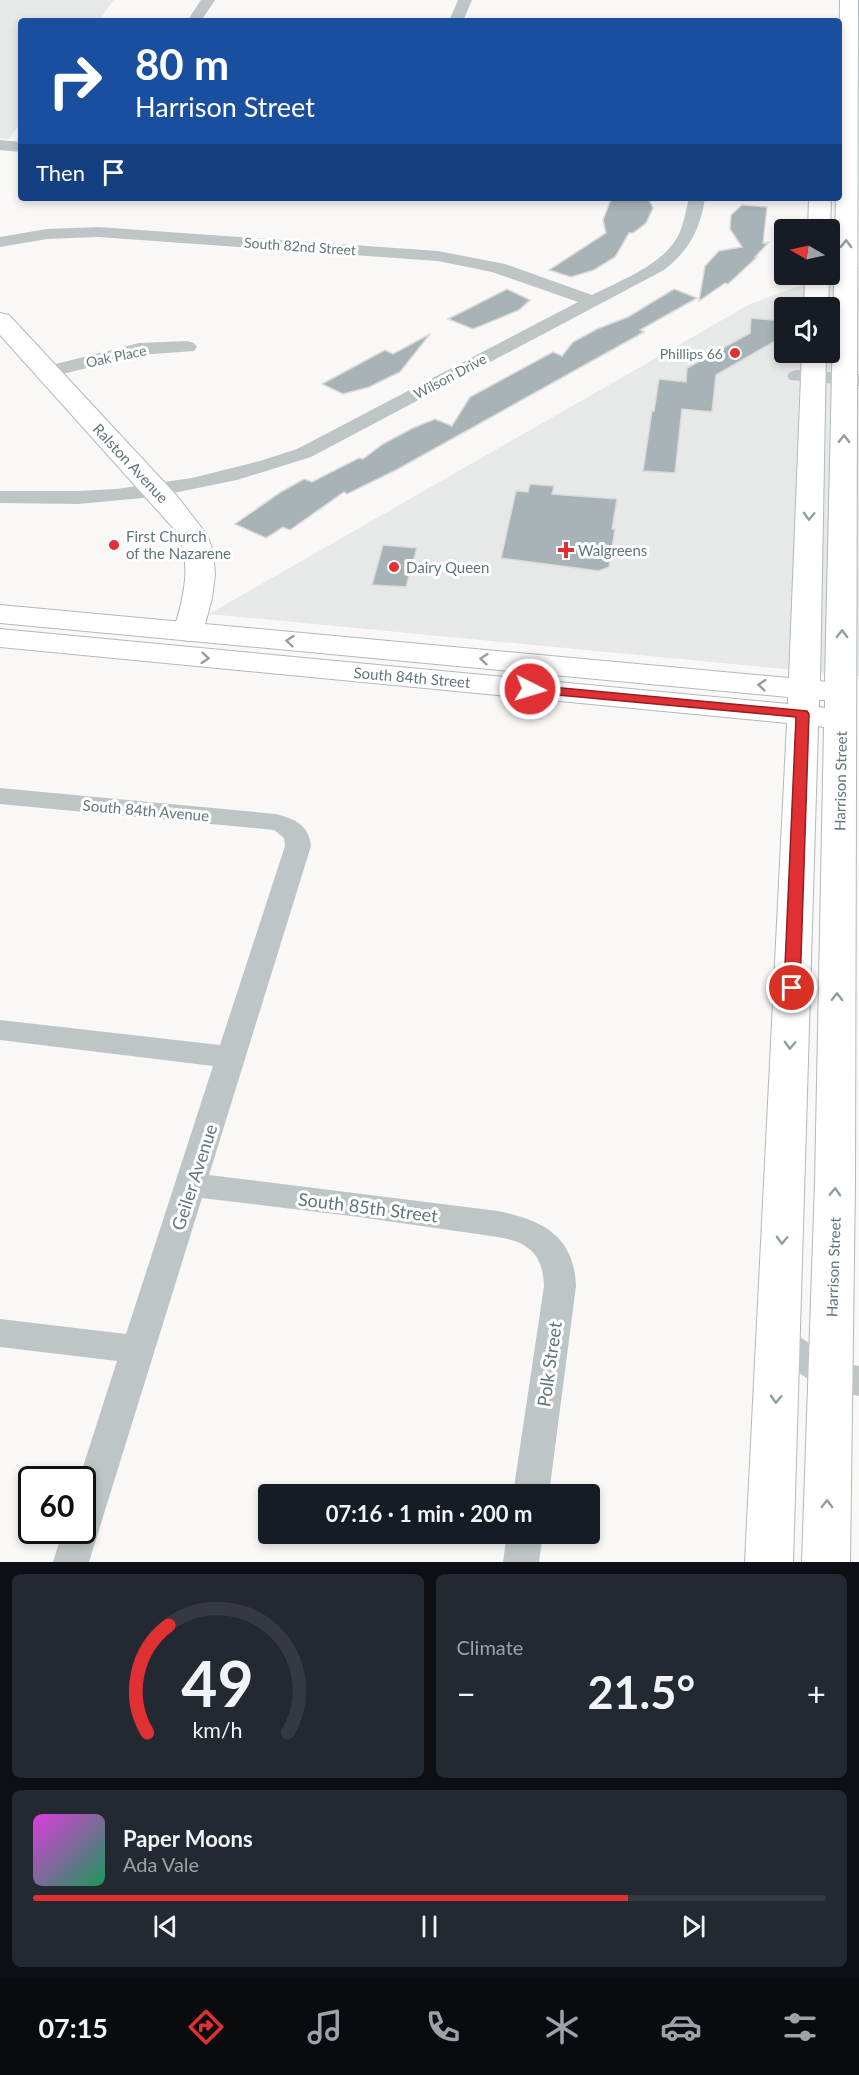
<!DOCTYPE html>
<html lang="en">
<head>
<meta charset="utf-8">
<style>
  body { margin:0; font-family:Lato,sans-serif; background:#242831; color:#f1f3f6; height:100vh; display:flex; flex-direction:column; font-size:22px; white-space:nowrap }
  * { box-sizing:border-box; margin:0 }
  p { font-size:20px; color:#9ea1a6 }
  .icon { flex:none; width:33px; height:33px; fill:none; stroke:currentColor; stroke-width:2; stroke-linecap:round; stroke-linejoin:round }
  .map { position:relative; height:1562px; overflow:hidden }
  .side { display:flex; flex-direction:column; gap:12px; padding:12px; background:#0d0f14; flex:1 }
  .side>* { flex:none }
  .banner { position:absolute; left:18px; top:18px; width:824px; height:183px; border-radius:6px; box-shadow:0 3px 9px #0003; background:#1a4fa0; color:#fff; overflow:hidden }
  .needle { width:39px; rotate:279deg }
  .buttons { position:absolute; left:774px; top:219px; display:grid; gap:12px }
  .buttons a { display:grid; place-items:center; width:66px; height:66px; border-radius:6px; background:#171b24; box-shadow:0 3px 9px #0003; font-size:30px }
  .speed { position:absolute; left:18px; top:1466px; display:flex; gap:12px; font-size:30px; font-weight:700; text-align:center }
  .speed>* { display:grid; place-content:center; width:78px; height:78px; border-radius:50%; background:#171b24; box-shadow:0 3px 9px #0003; line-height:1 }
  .speed .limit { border:3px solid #111; border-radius:9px; background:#fff; color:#111 }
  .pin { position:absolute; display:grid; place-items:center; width:51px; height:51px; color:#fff; margin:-26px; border:3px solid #fff; border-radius:50%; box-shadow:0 2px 6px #0007 }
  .me { position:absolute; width:66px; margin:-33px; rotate:95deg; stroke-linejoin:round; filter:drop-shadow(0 0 4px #0008) }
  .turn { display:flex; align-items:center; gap:21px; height:126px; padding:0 18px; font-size:27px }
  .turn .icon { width:78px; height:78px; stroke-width:2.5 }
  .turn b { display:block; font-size:42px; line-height:51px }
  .then { display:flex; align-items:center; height:57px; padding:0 18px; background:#0003; gap:12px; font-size:22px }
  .big { font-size:45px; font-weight:700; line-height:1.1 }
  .side .tile { flex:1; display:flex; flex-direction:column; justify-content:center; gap:9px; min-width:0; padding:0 21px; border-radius:9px; background:#242831 }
  .side .dial { align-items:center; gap:0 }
  .dial svg { height:156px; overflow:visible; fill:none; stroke:#363941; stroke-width:7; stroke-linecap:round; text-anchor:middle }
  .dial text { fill:#f1f3f6; stroke:none }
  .song { display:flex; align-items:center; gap:18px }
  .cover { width:72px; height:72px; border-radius:9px; background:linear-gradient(135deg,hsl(300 70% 55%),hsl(150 70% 35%)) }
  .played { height:6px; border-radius:3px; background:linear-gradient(90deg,#e03033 75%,#363941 75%) }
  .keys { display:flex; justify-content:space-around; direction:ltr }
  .heat { display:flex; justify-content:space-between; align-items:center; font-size:33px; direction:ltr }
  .side .tiles { flex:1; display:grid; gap:12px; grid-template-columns:1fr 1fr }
  .tile:last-child { grid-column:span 2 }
  .trip { position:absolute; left:258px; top:1484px; width:342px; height:60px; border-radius:6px; background:#171b24; box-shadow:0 3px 9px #0003; font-weight:700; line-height:60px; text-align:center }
  .tabs { display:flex; height:96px; justify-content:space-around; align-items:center; background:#090b0e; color:#9ea1a6 }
  .tabs .icon { width:42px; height:42px }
  .tabs .current { color:#e03033 }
  .tabs b { font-size:27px; color:#f1f3f6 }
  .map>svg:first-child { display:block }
  .built { fill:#e7e8e8; fill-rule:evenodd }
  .building { fill:#a7b3b6; stroke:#dbdad9; stroke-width:1.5 }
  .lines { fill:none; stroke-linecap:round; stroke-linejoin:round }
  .secondary-casing { stroke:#b0b9bc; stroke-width:2 }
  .primary-casing { stroke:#b2b9bb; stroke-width:2 }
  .street { fill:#bec5c7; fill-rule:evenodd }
  .secondary { fill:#fff; fill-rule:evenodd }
  .primary { fill:#fff; fill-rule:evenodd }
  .oneway { stroke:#909fa3 }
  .route { fill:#e03033; stroke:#921f21; stroke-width:1.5 }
  .poi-dot { fill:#e03033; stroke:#fff; stroke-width:2 }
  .labels { text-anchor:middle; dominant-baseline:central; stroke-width:6; stroke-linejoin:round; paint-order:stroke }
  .far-street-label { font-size:14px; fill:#60767b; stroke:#fff }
  .far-poi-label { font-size:14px; fill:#60767b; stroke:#fff; text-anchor:end }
  .street-label { font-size:15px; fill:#60767b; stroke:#fff }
  .poi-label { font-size:15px; fill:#60767b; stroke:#fff; text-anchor:start }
  .near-street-label { font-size:18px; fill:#60767b; stroke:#fff }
</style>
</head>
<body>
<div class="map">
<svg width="859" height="1562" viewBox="0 0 859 1562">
  <rect width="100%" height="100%" fill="#f9f8f7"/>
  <path class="built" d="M0,0H114L98,21H21V122L9,139L0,138Z
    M854,266L859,267V676L209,614L750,304ZM784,308H830V352H784Z"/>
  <path class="building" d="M616,198H648L653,208L646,223L633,233H629L615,257L594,270L571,277L549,270L606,233L603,220L610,202Z
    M742,205L767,207L763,243L769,242L755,257H757L728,284L725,283L699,301L705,266L719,251L742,247L730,229L731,215Z
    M507,289L530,300L519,310L473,329L448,319Z
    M674,289L697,298L640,330L644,332L396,470L347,494L344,492L290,530L283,527L266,538L235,524L281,492L304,479L312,482L359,458L363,459L383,444L413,428L435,419L452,426L470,397L553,352L562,356L573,342L597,329L628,317Z
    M751,318L784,321V336L716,375L712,412L682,409L675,473L643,471L652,411H654L659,379L686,382L687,368L750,333Z
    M430,334L400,372L369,387L343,394L322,384L385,350L393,354Z
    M530,484L554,486L552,494L617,499L612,529H615L609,567L599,571L501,558L516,491L528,492Z
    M383,545L417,548L406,587L372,585Z"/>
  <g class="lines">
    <g class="secondary-casing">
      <path id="secondary" d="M0,313L9,315L177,496L207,535L213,551L215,574L212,598L203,632L199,638L188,641L177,638L173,632C183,600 194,562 175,530L0,335Z"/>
    </g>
    <g class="primary-casing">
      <path id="primary" d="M840,0H858L855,1183L850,1562H802L815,1183L824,727L818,726L793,1562H745L787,723L0,647V629L788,704V697L0,623V605L789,678L802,352H826L820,681L825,682L836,198H838ZM819,700H825V708L819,707Z
        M809,198H831L830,231L808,230Z
        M805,274H829L828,308H804Z"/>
    </g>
    <path class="street" d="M201,0H215L201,21H187Z
      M458,0H472L463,21H449Z
      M0,140L21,142V152L0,150Z
      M689,198H705C700,229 690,250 664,270L311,457L237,480L154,497L78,504L0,503V491H78L116,489L192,478L260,461L297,449L578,302L492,272L438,261L98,237L47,239L0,247V237L47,229L98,227L438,251L505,264L592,295C621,280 664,265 679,234C684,223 686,210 689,198Z
      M187,341L194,343L197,347L194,351L139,355L47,378L40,376L37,372L40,368L139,343Z
      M797,370L859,374V386L790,380L787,376L790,372Z
      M0,788L276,814C295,819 309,825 311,846L209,1175L498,1211C543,1220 574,1236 576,1286L549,1494H513L544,1286C543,1254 528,1242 498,1237L359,1217L202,1198L89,1562H53L63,1530H82V1479H79L117,1361L0,1347V1319L126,1334L213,1066L0,1040V1020L220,1045L285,846L284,838L274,830L0,804Z
      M778,1326L790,1330L838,1363L859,1366V1396L818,1386L766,1350L761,1340L766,1330Z
      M507,1533H543L539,1562H503Z"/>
    <use href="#secondary" class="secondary"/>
    <use href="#primary" class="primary"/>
  </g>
  <defs><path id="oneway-chevron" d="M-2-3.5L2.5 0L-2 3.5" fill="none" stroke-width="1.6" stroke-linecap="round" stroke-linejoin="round" transform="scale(1.5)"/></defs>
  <g class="oneway">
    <use href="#oneway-chevron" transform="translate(846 244) rotate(-89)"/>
    <use href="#oneway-chevron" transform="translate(844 439) rotate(-89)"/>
    <use href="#oneway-chevron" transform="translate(809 516) rotate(92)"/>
    <use href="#oneway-chevron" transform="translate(842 634) rotate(-89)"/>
    <use href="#oneway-chevron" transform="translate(290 641) rotate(-175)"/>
    <use href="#oneway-chevron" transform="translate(205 658) rotate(5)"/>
    <use href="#oneway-chevron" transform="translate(484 659) rotate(-175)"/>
    <use href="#oneway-chevron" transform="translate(762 685) rotate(-175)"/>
    <use href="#oneway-chevron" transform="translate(837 997) rotate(-89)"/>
    <use href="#oneway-chevron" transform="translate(790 1045) rotate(92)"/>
    <use href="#oneway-chevron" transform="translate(835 1192) rotate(-88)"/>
    <use href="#oneway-chevron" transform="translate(782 1240) rotate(92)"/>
    <use href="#oneway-chevron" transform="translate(776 1399) rotate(92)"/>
    <use href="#oneway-chevron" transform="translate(827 1504) rotate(-89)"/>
  </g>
  <path class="route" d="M530,685L807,711L809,714L800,988L797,992H787L784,988L796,717L525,692L523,689Z"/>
  <g class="poi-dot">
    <circle cx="735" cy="353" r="6"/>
    <circle cx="114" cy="545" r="6"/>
    <path d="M563 541h6v6h6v6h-6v6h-6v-6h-6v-6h6z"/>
    <circle cx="394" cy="567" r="6"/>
  </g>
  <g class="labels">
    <g class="far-street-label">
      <text transform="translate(300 246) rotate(4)">South 82nd Street</text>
      <text transform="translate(116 356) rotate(-12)">Oak Place</text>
      <text transform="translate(450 376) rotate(-28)">Wilson Drive</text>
    </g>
    <g class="far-poi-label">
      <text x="723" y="353">Phillips 66</text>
    </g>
    <g class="street-label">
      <text transform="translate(131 463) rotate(47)">Ralston Avenue</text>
      <text transform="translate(412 677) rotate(5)">South 84th Street</text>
      <text transform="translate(840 781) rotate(-89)">Harrison Street</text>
      <text transform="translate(146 810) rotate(5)">South 84th Avenue</text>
      <text transform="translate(833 1267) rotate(-88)">Harrison Street</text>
    </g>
    <g class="poi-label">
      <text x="126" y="536">First Church<tspan x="126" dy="17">of the Nazarene</tspan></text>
      <text x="578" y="550">Walgreens</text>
      <text x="406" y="567">Dairy Queen</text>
    </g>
    <g class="near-street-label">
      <text transform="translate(194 1177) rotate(-72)">Geiler Avenue</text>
      <text transform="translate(368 1207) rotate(7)">South 85th Street</text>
      <text transform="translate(549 1364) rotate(-82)">Polk Street</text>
    </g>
  </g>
</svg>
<div class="buttons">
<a><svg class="needle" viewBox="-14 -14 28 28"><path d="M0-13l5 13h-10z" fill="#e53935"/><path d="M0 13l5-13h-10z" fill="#9ea1a6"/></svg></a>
<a><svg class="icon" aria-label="sound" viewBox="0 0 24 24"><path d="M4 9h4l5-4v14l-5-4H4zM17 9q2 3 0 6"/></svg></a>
</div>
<div class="speed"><div class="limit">60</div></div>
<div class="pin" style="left:792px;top:988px;background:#d93025"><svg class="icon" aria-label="arrive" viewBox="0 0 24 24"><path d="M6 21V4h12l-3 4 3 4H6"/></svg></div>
<svg class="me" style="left:530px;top:689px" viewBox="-20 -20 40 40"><circle r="17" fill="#e03033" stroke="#fff" stroke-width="3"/><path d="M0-11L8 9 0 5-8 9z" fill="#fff"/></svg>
<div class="trip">07:16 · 1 min · 200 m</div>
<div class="banner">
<div class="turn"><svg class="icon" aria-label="right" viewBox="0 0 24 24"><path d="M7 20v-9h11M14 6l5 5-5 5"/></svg><div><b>80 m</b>Harrison Street</div></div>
<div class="then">Then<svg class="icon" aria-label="arrive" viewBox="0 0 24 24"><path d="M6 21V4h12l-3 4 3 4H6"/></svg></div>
</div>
</div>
<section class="side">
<div class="tiles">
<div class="tile dial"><svg viewBox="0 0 100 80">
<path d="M14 69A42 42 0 1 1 86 69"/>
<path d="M14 69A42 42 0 0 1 25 14" stroke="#e03033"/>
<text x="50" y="56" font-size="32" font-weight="700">49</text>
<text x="50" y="72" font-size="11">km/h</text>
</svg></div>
<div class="tile"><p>Climate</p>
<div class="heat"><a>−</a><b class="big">21.5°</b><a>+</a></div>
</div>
<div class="tile">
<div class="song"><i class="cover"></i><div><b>Paper Moons</b><p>Ada Vale</p></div></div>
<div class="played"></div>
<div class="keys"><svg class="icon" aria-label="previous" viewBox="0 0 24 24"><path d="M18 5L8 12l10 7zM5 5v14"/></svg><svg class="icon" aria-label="pause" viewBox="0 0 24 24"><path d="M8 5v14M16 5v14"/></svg><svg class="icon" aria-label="next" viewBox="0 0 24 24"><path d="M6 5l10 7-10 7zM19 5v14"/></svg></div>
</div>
</div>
</section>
<nav class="tabs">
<b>07:15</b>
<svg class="icon current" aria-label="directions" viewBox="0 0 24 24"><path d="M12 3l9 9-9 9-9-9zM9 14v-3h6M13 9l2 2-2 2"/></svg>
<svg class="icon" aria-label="music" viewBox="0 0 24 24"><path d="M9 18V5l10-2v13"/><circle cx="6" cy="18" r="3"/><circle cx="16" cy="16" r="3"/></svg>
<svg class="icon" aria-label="phone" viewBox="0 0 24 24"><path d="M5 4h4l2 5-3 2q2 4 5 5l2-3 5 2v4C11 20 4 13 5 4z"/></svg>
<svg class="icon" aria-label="climate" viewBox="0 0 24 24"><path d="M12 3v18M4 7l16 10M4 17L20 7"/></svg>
<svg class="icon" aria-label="car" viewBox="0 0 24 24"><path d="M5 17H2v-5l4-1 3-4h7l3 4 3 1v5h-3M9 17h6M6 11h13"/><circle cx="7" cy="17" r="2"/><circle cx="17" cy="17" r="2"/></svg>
<svg class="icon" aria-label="filters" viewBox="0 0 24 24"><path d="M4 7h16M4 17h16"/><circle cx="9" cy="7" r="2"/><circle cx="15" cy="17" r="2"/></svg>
</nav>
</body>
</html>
